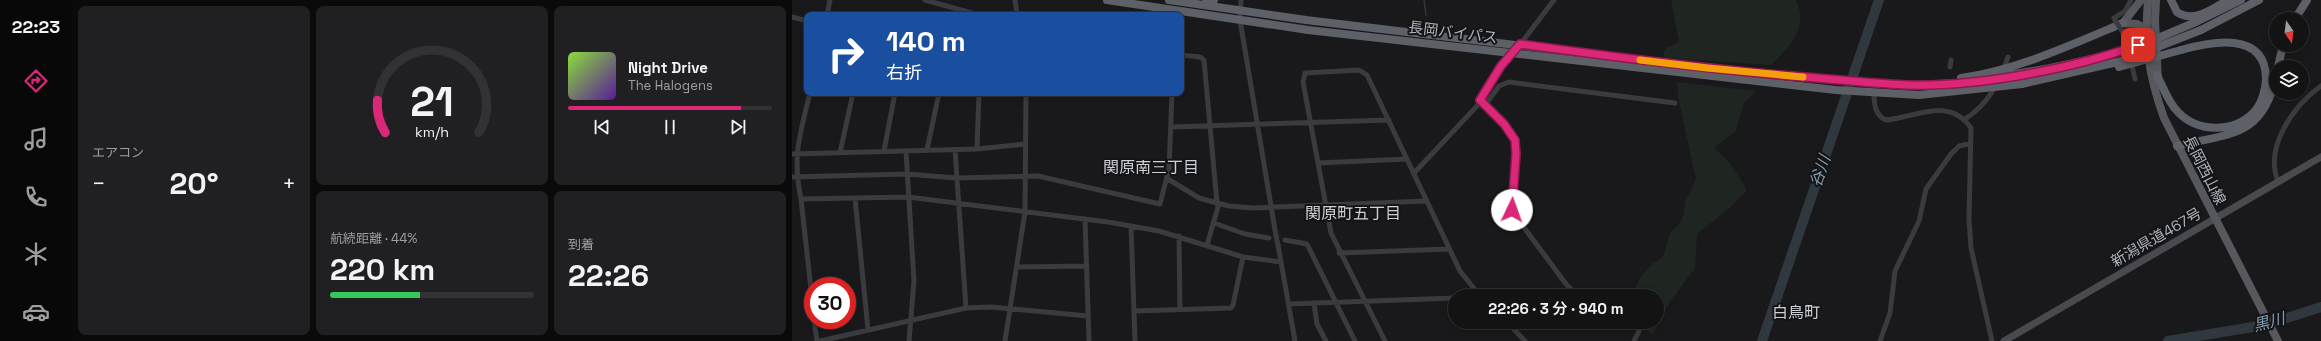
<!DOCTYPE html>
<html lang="ja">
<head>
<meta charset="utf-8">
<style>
  body { margin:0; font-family:"Space Grotesk","Noto Sans JP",sans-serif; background:#202022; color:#f1f3f6; height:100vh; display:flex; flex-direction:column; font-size:15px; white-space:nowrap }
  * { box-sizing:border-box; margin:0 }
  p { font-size:13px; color:#9d9ea0 }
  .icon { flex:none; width:22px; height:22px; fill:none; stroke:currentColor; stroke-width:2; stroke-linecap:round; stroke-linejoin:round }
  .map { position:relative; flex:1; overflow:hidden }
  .details { display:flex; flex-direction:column; gap:6px; padding:6px; background:#0a0a0b; width:720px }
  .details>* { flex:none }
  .guide { position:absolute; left:12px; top:12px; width:380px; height:84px; border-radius:8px; box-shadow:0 2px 10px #0003,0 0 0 1px #323234; background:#1a4fa0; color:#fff; overflow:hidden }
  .needle { width:26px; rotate:166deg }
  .tools { position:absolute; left:1477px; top:12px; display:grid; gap:8px }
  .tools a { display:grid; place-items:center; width:40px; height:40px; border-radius:50%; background:#131314; box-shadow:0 2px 10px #0003,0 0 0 1px #323234; font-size:20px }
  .speed { position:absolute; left:12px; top:277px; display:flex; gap:8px; font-size:20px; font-weight:700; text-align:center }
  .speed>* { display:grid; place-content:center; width:52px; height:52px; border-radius:50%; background:#131314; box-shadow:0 2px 10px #0003,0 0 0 1px #323234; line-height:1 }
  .speed .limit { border:6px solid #d22; background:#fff; color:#111 }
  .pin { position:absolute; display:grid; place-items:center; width:34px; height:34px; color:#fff; margin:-17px; border-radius:8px; box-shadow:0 2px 6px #0006 }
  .me { position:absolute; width:44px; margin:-22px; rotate:3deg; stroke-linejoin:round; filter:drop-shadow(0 0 3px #0008) }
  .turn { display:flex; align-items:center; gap:14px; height:84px; padding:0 16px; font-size:18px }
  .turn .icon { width:52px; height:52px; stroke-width:2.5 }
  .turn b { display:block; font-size:28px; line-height:34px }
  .big { font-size:30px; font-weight:600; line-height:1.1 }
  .details .card { flex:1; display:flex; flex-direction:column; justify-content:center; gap:6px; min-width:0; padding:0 14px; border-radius:8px; background:#202022 }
  .details .dial { align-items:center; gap:0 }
  .dial svg { height:104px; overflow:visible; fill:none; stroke:#323234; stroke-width:7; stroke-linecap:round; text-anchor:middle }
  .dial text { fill:#f1f3f6; stroke:none }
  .song { display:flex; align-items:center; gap:12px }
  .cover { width:48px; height:48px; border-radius:6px; background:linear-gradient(135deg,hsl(90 70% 55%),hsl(270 70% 35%)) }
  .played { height:4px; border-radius:2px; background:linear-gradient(90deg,#db2777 85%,#323234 85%) }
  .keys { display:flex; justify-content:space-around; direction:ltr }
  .heat { display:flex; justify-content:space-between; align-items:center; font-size:22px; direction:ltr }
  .charge { height:6px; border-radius:3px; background:linear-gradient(90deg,#34c759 44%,#323234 0) }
  .details .tiles { flex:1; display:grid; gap:6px; grid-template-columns:repeat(3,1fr) }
  .card:first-child { grid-row:span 2 }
  .trip { position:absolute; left:656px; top:289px; width:216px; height:40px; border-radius:20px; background:#131314; box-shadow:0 2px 10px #0003,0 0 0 1px #323234; font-weight:600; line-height:40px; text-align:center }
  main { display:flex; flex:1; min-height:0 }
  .menu { display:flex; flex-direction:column; width:72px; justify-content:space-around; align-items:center; background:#080808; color:#9d9ea0 }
  .menu .icon { width:28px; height:28px }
  .menu .on { color:#db2777 }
  .menu b { font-size:18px; color:#f1f3f6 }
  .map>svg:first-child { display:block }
  .green { fill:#1f2520 }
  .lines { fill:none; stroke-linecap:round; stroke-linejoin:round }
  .stream { stroke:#2f383e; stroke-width:1.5 }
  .river { stroke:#2f383e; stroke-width:10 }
  .minor { stroke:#3a3b3f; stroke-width:5 }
  .secondary { stroke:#484a4f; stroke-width:7 }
  .primary { stroke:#56585e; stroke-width:8 }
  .trunk { stroke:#5e6067; stroke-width:8 }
  .minor-bridge { stroke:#3a3b3f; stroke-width:5 }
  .trunk-bridge { stroke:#5e6067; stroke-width:8 }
  .route-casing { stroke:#8e194d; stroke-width:10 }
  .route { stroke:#db2777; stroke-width:7 }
  .slow { stroke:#f59e0b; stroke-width:7 }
  .labels { text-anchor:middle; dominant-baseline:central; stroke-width:4; stroke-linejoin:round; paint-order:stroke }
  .street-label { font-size:15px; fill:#acb0b9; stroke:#141416 }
  .neighbourhood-label { font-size:16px; fill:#cdcfd6; stroke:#141416 }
  .water-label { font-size:16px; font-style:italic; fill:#869eb2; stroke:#141416 }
</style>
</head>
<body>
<main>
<nav class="menu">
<b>22:23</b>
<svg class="icon on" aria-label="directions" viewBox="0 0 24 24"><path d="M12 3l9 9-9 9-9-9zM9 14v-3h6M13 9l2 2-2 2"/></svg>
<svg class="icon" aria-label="music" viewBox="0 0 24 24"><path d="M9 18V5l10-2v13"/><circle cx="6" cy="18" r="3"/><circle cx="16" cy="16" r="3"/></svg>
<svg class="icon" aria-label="phone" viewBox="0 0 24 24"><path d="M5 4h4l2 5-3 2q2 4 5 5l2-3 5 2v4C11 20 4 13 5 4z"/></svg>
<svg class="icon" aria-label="climate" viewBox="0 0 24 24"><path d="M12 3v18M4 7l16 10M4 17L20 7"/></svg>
<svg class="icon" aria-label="car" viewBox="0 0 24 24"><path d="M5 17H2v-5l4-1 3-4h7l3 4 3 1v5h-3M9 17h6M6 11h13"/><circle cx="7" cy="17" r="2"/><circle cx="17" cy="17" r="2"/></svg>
</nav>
<section class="details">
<div class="tiles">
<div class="card"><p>エアコン</p>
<div class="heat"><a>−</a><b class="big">20°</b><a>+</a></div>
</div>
<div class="card dial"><svg viewBox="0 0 100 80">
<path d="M14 69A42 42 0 1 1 86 69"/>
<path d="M14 69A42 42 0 0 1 8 44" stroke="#db2777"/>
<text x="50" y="56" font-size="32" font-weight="700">21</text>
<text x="50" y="72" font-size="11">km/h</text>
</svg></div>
<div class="card">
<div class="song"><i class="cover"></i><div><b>Night Drive</b><p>The Halogens</p></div></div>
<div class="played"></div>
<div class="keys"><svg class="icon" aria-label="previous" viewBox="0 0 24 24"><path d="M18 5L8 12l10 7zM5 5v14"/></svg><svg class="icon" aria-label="pause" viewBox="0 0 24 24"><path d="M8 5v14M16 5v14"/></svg><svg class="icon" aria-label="next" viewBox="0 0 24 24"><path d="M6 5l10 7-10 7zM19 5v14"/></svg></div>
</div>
<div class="card"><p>航続距離 · 44%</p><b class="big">220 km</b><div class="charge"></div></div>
<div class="card"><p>到着</p><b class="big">22:26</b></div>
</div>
</section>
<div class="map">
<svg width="1529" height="341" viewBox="0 0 1529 341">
  <rect width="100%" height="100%" fill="#19191b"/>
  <path class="green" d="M879,0H1004C1017,29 998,46 979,65L873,58L871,53L875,47L887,42Z
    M885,82L964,91L952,103L944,131L922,148L938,163L955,190L939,207L905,234L903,268L877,303L861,334L856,332L850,322H865V296H840L848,278L859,265L871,257L878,233L888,223L892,214L893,202L904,179L886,97Z"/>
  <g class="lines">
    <path class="stream" d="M632,0L634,15"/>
    <path class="river" d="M970,341L1087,0
      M1376,341L1473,325L1529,307"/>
    <path class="minor" d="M133,0L187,15
      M223,0L225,15
      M449,0L448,20L484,236
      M35,15L38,0
      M0,17L15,21
      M1323,20L1322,18L1333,11L1339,0
      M1333,36L1343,79
      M727,46L762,0
      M389,55L408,57L412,60L425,203L437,206L461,208L635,201
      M1158,67L1159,60
      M1082,91C1082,102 1082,115 1094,120C1125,117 1157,96 1179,128L1177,219L1179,248L1200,341
      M688,100L712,124L723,140L724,154L719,204L722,214L774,284L786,296
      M694,104L707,86L717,82L883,103
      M1173,119C1197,104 1207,82 1216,57
      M379,127L597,120
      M185,149L187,93
      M135,150L147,93
      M163,150L174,308
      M92,151L103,93
      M114,151L122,281L117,341
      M48,153L61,93
      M0,154L185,149L233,144
      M526,163L615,159
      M622,173L685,106L709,66L721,52
      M0,177L115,174L164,178L246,176L368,204L377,169L380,93
      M376,179L407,198L425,203L426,207L415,245
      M1486,181C1472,147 1502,105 1529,86
      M63,198L76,330
      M9,199C0,156 8,134 18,93
      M293,219L297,341
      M422,223L453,234L477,238
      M339,226L343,341
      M387,236L388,310
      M493,240L515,244L563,341
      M486,245L503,341
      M547,253L657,249
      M225,267L295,266
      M522,303L525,324L534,341
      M497,304L663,298
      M21,307L9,199L116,197L316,222L367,231L451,257L489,262
      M342,311L439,308L441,305L451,257
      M22,320L25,341
      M715,322L733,341
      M28,341L174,308L199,307L296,316
      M213,341L233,212L234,93
      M593,341L539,233L511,82L513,73L567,70L575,75L668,271L688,296
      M842,341L847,331L845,322
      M1088,341L1098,313L1103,271L1127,221L1134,189L1159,154L1167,146L1179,143"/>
    <path class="secondary" d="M1212,341L1529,157"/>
    <path class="primary" d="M1356,0C1352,45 1357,76 1372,118L1486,341
      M1364,0L1363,21L1366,81
      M1331,23L1345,24L1357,31
      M1331,23L1349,0"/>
    <path class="trunk" d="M315,0L516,30L1044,90L1127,95L1230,84
      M377,0L514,20L915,68L1072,82L1116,85L1171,83L1259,68L1313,56
      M414,0H422
      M1379,0L1385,12C1401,24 1422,8 1436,0
      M1503,19L1515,0
      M1404,22L1449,0
      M1409,30L1467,0
      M1486,67L1491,45
      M1365,75C1371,87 1376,102 1386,112C1406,133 1442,133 1462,112C1470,104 1474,88 1474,78C1473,30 1418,42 1389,50
      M1169,78C1225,70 1279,45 1331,23
      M1385,146C1437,133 1471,138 1484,76"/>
    <path class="minor-bridge" d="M1323,20L1333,36
      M484,236L486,245"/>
    <path class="trunk-bridge" d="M1313,56L1359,41L1404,22
      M1327,67L1389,50
      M1230,84L1330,61L1409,30"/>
  </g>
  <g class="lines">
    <g class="route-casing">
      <path id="route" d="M720,210L724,154L723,140L712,124L688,100L709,66L728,44C814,56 900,67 987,75C1030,78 1072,83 1115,85C1184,87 1281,69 1346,45"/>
    </g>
    <use href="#route" class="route"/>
    <path class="slow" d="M848,60L915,68L1011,77"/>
  </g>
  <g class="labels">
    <g class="street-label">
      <text transform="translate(661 32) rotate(7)">長岡バイパス</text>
      <text transform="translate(1413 170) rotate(63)">長岡西山線</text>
      <text transform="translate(1364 237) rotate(-30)">新潟県道467号</text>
    </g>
    <g class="neighbourhood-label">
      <text x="359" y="167">関原南三丁目</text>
      <text x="561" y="213">関原町五丁目</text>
      <text x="1004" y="312">白鳥町</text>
    </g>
    <g class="water-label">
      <text transform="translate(1028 171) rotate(-71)">谷川</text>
      <text transform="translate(1477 322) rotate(-14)">黒川</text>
    </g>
  </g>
</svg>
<div class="tools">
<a><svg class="needle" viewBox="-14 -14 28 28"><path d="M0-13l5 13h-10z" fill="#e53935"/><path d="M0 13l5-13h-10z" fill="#9d9ea0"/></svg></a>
<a><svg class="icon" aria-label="layers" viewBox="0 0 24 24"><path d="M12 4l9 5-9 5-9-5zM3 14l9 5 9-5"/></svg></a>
</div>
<div class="speed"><div class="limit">30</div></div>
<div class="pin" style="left:1346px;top:45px;background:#d93025"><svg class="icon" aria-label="arrive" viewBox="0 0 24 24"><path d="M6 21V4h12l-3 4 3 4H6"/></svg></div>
<svg class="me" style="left:720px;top:210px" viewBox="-20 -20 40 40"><circle r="19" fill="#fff"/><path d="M0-13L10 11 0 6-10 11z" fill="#db2777"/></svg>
<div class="trip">22:26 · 3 分 · 940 m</div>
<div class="guide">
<div class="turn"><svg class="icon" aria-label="right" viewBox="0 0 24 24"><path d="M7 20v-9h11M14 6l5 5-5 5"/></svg><div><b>140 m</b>右折</div></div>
</div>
</div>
</main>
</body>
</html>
